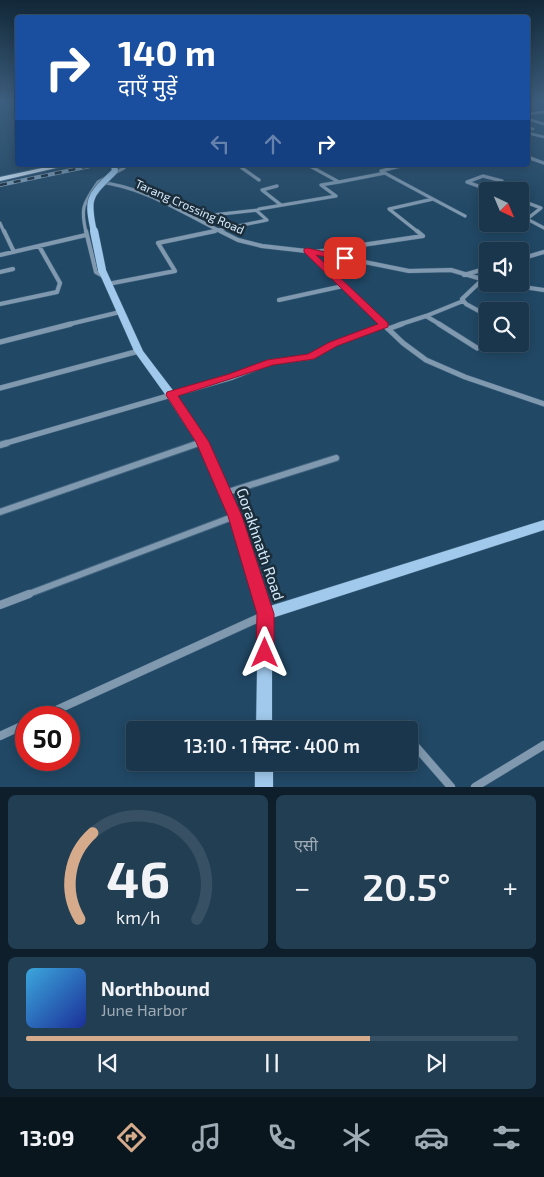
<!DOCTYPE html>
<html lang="hi">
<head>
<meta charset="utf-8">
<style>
  body { margin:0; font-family:"Exo 2","Noto Sans Devanagari",sans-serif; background:#223e53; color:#f1f3f6; height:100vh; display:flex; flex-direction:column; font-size:19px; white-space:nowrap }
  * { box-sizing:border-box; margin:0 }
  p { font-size:16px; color:#9fabb5 }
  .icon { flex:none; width:28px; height:28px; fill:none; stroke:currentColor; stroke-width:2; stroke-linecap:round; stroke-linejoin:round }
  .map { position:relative; height:787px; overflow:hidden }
  .side { display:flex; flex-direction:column; gap:8px; padding:8px; background:#0e1e2a; flex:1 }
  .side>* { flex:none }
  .banner { position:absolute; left:15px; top:15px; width:515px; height:152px; border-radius:5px; box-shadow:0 2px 12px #0003,0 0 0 1px #375064; background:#1a4fa0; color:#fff; overflow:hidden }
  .needle { width:32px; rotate:136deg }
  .tools { position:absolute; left:479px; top:182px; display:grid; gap:10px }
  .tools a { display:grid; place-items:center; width:50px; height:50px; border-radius:5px; background:#19364c; box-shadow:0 2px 12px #0003,0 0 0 1px #375064; font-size:25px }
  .speed { position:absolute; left:15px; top:706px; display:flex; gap:10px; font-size:25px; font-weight:700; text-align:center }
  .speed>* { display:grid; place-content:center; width:65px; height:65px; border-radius:50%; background:#19364c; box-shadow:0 2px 12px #0003,0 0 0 1px #375064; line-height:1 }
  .speed .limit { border:8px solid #d22; background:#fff; color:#111 }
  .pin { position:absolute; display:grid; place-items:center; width:42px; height:42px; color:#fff; margin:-21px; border-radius:10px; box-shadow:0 2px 8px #0006 }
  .me { position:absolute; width:55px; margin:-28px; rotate:0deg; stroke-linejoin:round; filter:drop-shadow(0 0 4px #0008) }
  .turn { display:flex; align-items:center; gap:18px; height:105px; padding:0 20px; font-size:22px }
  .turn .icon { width:65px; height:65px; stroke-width:2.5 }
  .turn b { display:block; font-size:35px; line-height:42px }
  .lanes { display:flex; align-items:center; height:48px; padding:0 20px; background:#0003; justify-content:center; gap:25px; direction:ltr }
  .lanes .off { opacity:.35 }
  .big { font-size:38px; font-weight:600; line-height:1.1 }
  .side .tile { flex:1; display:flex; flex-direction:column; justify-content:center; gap:8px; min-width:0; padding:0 18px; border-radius:8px; background:#223e53 }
  .side .dial { align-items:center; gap:0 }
  .dial svg { height:130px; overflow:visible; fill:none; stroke:#375064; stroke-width:7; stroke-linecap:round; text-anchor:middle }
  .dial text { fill:#f1f3f6; stroke:none }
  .song { display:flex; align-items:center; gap:15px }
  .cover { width:60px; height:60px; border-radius:8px; background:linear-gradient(135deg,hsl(200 70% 55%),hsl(230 70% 35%)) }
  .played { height:5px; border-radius:2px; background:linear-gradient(90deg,#d6ab8b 70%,#375064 70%) }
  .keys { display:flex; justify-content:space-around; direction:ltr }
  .heat { display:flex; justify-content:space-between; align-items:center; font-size:28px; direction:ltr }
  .side .tiles { flex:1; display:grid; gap:8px; grid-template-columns:1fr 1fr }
  .tile:last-child { grid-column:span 2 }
  .trip { position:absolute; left:126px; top:721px; width:292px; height:50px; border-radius:5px; background:#19364c; box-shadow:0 2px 12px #0003,0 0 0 1px #375064; font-weight:600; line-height:50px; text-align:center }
  .tabs { display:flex; height:80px; justify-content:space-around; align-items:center; background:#0a161e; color:#9fabb5 }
  .tabs .icon { width:35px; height:35px }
  .tabs .on { color:#d6ab8b }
  .tabs b { font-size:22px; color:#f1f3f6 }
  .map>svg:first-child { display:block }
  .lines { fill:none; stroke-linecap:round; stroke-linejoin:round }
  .street-far5-casing { stroke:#416580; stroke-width:3 }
  .street-far4-casing { stroke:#416580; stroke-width:4 }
  .street-far3-casing { stroke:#416580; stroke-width:5 }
  .street-far2-casing { stroke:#416580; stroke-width:6 }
  .street-far1-casing { stroke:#416580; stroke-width:8 }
  .street-casing { stroke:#416580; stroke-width:9 }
  .secondary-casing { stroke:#416580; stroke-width:1 }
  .primary-casing { stroke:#416580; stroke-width:2 }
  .street-far5 { stroke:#8099af; stroke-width:2.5 }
  .street-far4 { stroke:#8099af; stroke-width:3 }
  .street-far3 { stroke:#8099af; stroke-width:4 }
  .street-far2 { stroke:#8099af; stroke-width:5 }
  .street-far1 { stroke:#8099af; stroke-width:6 }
  .street { stroke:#8099af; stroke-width:8 }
  .secondary { fill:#a0c9eb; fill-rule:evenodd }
  .primary { fill:#d5e9fb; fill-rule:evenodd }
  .rail-casing { stroke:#83a1b8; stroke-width:4 }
  .rail { stroke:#1c2d3a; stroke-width:2.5; stroke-dasharray:7; stroke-linecap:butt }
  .secondary-bridge-far1-casing { stroke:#416580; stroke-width:7; stroke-linecap:butt }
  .secondary-bridge-casing { stroke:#416580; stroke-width:9; stroke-linecap:butt }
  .secondary-bridge-far1 { stroke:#a0c9eb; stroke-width:6 }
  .secondary-bridge { stroke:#a0c9eb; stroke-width:8 }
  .route { fill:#e11d48; stroke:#92132f }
  .labels { text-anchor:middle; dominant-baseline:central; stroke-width:5; stroke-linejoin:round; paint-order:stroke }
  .far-street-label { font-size:12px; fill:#d4eafc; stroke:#1c2d3a }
  .street-label { font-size:15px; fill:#d4eafc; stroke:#1c2d3a }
</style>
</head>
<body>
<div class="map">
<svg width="544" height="787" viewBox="0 0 544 787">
  <rect width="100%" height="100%" fill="#214865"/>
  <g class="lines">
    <g class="street-far5-casing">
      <path id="street-far5" d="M528,114L544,112
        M18,115V123
        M528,119L544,124
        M528,128L533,129
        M528,133L544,137
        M528,157L533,159"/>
    </g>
    <g class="street-far4-casing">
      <path id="street-far4" d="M530,158L544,163
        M123,165L124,168L98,182C142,186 183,213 222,232
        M242,165V168L259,180
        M308,165L339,182L385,173
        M404,165L381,171L433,199L389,209L418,232
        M321,185L339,182
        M277,186L262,190L281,205
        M492,191L467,182L483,176L502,181
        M433,199L465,216
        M520,200L541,208L527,219L544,228
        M194,217L258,210
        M0,223L4,232
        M86,232C80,207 84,203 98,182
        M209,232L267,220L257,211L259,209L336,196L321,185"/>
    </g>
    <g class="street-far3-casing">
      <path id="street-far3" d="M4,231L14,252
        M86,231L96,272L105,277
        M220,231L238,240L262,246L315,252L423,236L417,231
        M307,251L385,325
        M320,253L409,271L451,270L488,281
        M0,255L86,235
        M520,259L544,252
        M0,272L13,269
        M464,275L488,268
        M482,280L462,299L466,304L488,316
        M108,284L175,271L158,243L215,231
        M503,284L544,290
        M279,300L343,286
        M0,304L57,292L60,283L39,246
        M66,325L120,312
        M398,325L426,316
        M441,325L426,316L463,301"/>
    </g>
    <g class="street-far2-casing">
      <path id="street-far2" d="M383,324L403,343L426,360L465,377L544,404
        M439,324L477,348
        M388,329L402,324
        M0,342L71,324
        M0,388L139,351
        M3,444L233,377L271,362L311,357L334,344L385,325
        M196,444L202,442"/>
    </g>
    <g class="street-far1-casing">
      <path id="street-far1" d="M0,445L7,443
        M225,493L336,458
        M0,512L199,443
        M26,595L235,516"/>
    </g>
    <g class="street-casing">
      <path id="street" d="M0,605L29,594
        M39,718L263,616
        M0,736L26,724
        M410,740L451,787
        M267,765L295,762
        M475,787L544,745"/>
    </g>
    <g class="secondary-casing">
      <path id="secondary" d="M99,268H102L106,270L143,351L175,393L207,442L241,516L270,606L544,520V530L272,618V730H256L258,614L229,516L197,443L167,397L134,351L98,270Z
        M255,762H273V787H255Z"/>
    </g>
    <g class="primary-casing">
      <path id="primary" d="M56,165H69L0,181V177Z"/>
    </g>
    <use href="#street-far5" class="street-far5"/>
    <use href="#street-far4" class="street-far4"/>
    <use href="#street-far3" class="street-far3"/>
    <use href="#street-far2" class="street-far2"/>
    <use href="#street-far1" class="street-far1"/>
    <use href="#street" class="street"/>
    <use href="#secondary" class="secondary"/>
    <use href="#primary" class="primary"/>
    <g class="rail-casing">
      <path id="rail" d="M0,185L95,165"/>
    </g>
    <use href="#rail" class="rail"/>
    <g class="secondary-bridge-far1-casing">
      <path id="secondary-bridge-far1" d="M94,232C86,196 90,196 115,171L114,165"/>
    </g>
    <g class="secondary-bridge-casing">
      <path id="secondary-bridge" d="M94,231L102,270"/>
    </g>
    <use href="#secondary-bridge-far1" class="secondary-bridge-far1"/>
    <use href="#secondary-bridge" class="secondary-bridge"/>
  </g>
  <linearGradient id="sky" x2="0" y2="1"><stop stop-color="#122838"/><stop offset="0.48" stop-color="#3d5e7e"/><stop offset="1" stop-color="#3d5e7e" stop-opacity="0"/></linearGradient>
  <rect width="544" height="211" fill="url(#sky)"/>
  <path class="route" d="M307,248L348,257V260L345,261L316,255L388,323V327L337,346L314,359L273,365L178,396L209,442L242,516L274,614V653L271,659L265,661L259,659L256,653L257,614L228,516L196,442L166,395L167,392L229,374L267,360L308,354L330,342L378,324L304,252V249Z"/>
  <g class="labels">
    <g class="far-street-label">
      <text transform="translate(190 206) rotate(24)">Tarang Crossing Road</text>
    </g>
    <g class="street-label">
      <text transform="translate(261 544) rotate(71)">Gorakhnath Road</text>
    </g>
  </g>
</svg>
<div class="tools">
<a><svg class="needle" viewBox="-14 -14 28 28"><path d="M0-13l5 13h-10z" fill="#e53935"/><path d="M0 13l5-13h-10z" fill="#9fabb5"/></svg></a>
<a><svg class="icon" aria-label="sound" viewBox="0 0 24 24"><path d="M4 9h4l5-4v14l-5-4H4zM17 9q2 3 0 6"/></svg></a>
<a><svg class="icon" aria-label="search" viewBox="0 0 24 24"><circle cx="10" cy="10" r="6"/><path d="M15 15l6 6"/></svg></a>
</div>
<div class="speed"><div class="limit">50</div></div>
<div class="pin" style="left:345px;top:258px;background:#d93025"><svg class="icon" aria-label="arrive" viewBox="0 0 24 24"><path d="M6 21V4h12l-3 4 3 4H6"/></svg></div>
<svg class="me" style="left:265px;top:653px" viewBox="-20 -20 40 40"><path d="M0-17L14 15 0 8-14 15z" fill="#e11d48" stroke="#fff" stroke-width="4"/></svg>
<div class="trip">13:10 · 1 मिनट · 400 m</div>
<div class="banner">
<div class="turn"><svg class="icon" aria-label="right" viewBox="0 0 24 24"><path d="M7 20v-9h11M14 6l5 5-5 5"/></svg><div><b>140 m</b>दाएँ मुड़ें</div></div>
<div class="lanes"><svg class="icon off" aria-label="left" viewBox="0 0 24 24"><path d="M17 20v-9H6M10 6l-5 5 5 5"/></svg><svg class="icon off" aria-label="ahead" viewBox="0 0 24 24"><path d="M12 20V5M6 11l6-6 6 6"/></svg><svg class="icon" aria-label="right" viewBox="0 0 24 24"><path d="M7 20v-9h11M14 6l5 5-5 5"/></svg></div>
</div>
</div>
<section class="side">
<div class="tiles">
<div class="tile dial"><svg viewBox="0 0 100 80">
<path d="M14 69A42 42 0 1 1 86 69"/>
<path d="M14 69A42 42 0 0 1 22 16" stroke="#d6ab8b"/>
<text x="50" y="56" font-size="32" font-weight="700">46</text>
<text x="50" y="72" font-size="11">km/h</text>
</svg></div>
<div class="tile"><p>एसी</p>
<div class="heat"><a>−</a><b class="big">20.5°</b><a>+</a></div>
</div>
<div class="tile">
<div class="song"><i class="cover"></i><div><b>Northbound</b><p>June Harbor</p></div></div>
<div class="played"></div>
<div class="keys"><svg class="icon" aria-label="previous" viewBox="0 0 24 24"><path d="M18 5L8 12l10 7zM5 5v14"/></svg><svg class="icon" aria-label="pause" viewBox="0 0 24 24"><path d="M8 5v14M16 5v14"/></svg><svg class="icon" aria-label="next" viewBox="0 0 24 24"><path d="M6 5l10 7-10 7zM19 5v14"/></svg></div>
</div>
</div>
</section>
<nav class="tabs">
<b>13:09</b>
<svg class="icon on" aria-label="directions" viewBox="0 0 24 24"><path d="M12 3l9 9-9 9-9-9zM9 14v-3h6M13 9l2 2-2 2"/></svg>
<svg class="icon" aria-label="music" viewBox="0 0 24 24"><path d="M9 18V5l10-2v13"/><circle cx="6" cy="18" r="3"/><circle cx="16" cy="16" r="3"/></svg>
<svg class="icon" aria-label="phone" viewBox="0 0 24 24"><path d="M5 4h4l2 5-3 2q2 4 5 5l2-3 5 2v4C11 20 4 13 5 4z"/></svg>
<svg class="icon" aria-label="climate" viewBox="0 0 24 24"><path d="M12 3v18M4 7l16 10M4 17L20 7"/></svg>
<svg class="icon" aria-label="car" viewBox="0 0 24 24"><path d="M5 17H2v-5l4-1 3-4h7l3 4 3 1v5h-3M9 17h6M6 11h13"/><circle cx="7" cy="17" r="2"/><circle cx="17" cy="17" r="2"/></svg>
<svg class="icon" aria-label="filters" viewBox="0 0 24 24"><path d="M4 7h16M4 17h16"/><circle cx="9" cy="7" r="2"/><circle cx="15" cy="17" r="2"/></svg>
</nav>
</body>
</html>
